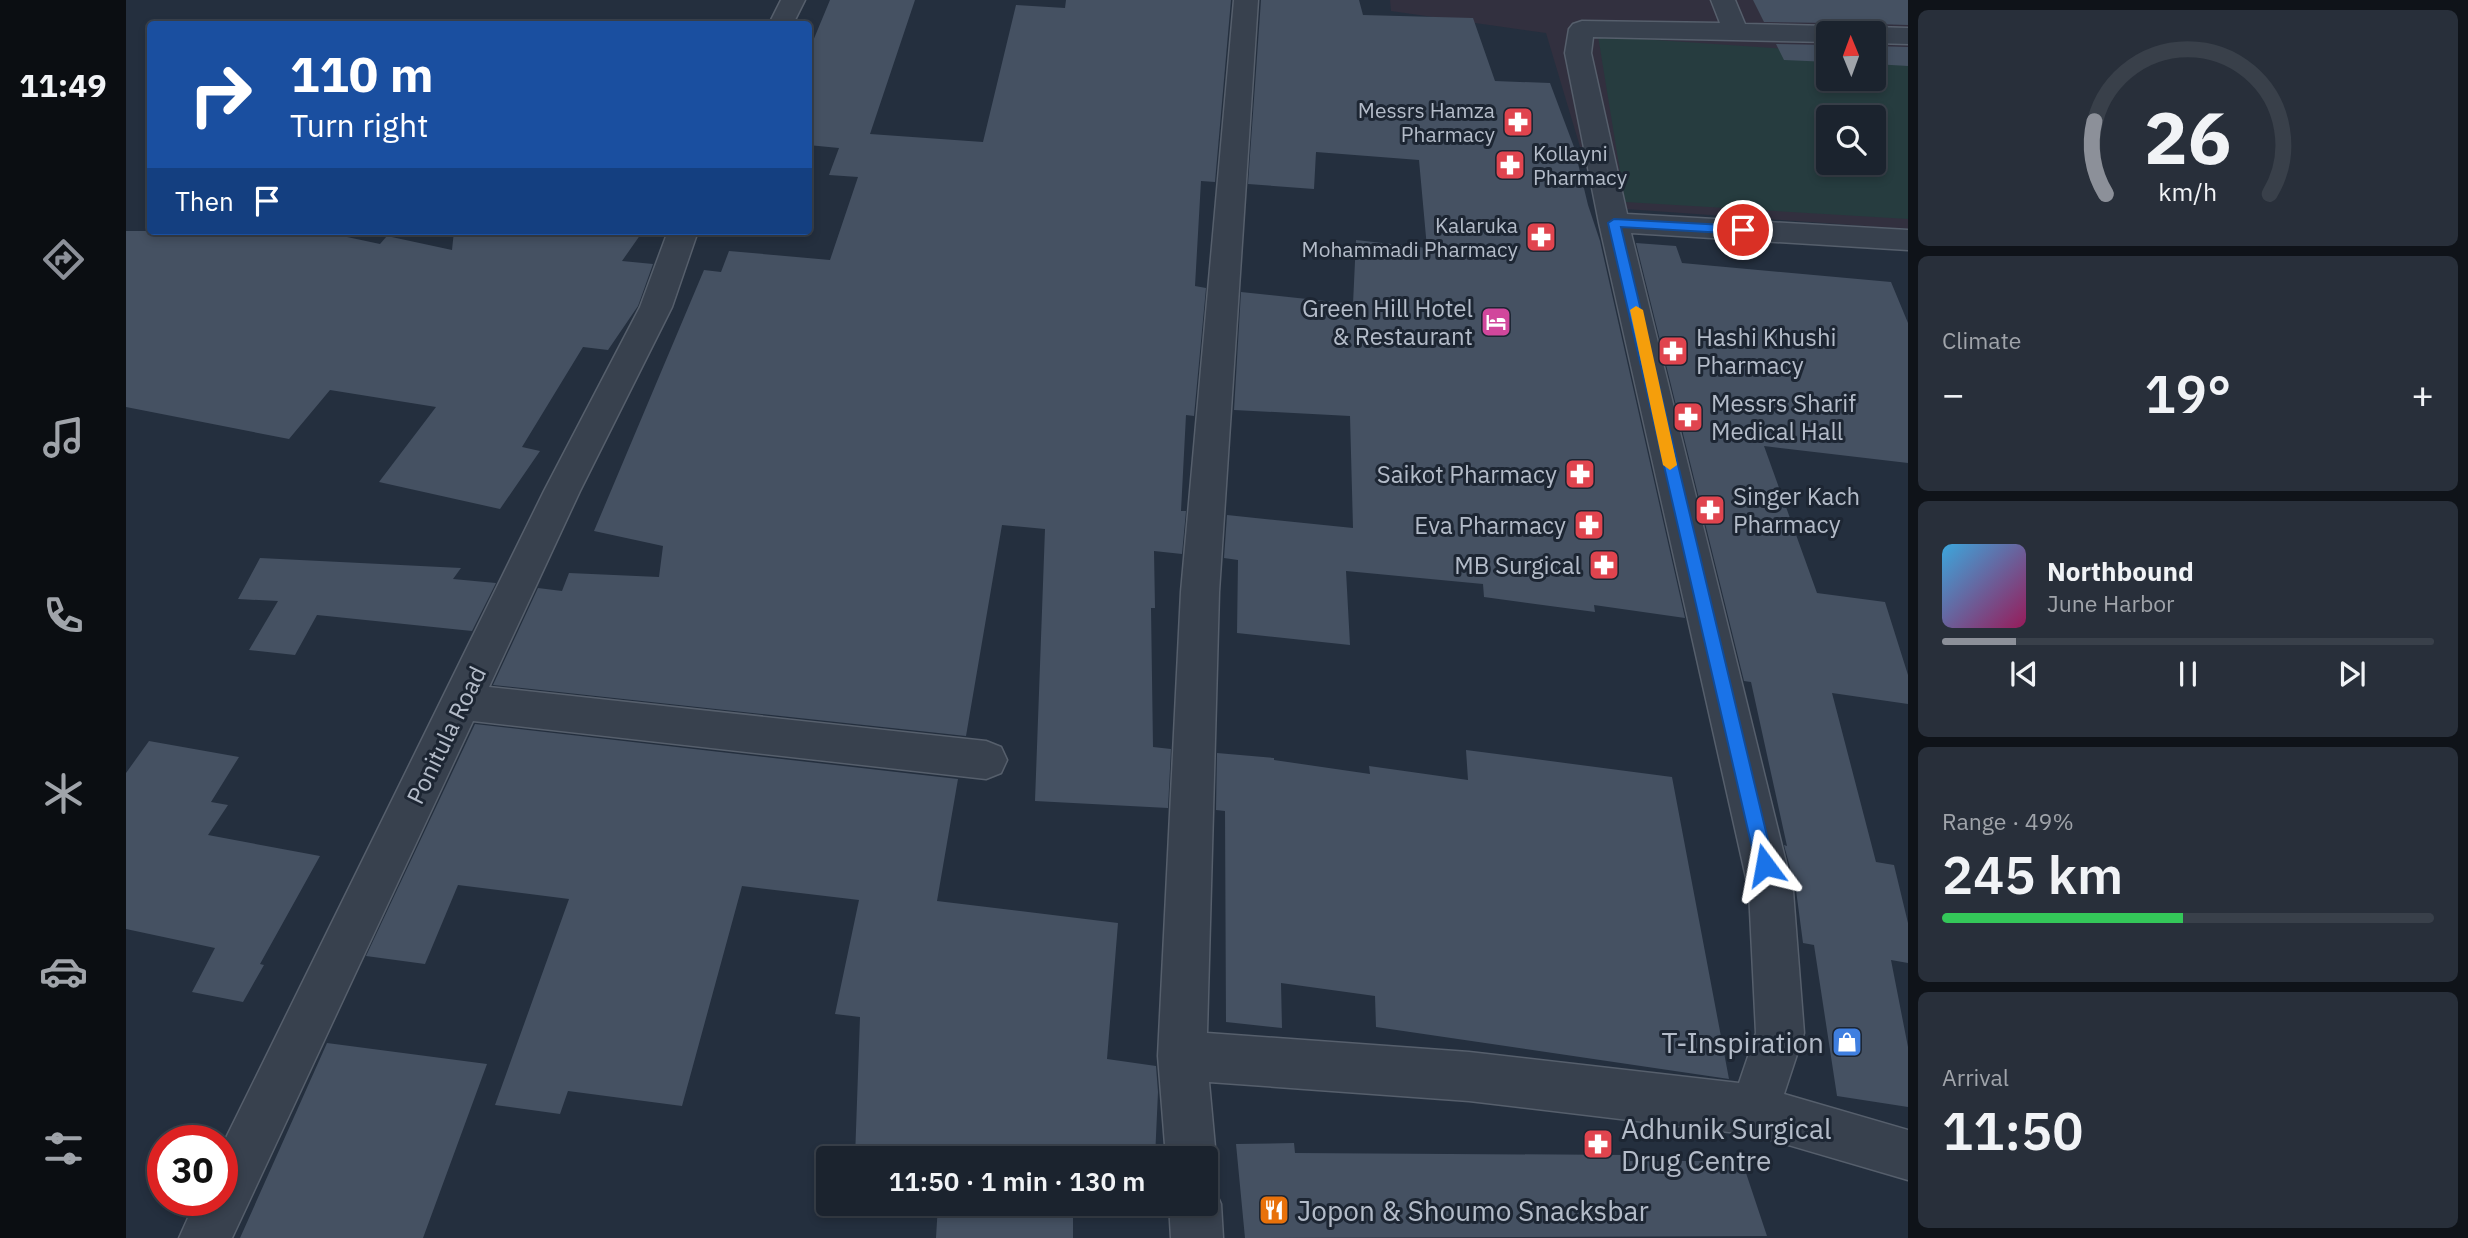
<!DOCTYPE html>
<html lang="en">
<head>
<meta charset="utf-8">
<style>
  body { margin:0; font-family:"IBM Plex Sans",sans-serif; background:#282f3a; color:#f1f3f6; height:100vh; display:flex; flex-direction:column; font-size:26px; white-space:nowrap }
  * { box-sizing:border-box; margin:0 }
  p { font-size:23px; color:#a0a4aa }
  .icon { flex:none; width:38px; height:38px; fill:none; stroke:currentColor; stroke-width:2; stroke-linecap:round; stroke-linejoin:round }
  .map { position:relative; flex:1; overflow:hidden }
  .side { display:flex; flex-direction:column; gap:10px; padding:10px; background:#0f1319; width:560px }
  .side>* { flex:none }
  .banner { position:absolute; left:21px; top:21px; width:665px; height:214px; border-radius:7px; box-shadow:0 4px 10px #0003,0 0 0 2px #39404a; background:#1a4fa0; color:#fff; overflow:hidden }
  .needle { width:46px; rotate:359deg }
  .fabs { position:absolute; left:1690px; top:21px; display:grid; gap:14px }
  .fabs a { display:grid; place-items:center; width:70px; height:70px; border-radius:7px; background:#1b232e; box-shadow:0 4px 10px #0003,0 0 0 2px #39404a; font-size:35px }
  .speed { position:absolute; left:21px; top:1125px; display:flex; gap:14px; font-size:35px; font-weight:700; text-align:center }
  .speed>* { display:grid; place-content:center; width:91px; height:91px; border-radius:50%; background:#1b232e; box-shadow:0 4px 10px #0003,0 0 0 2px #39404a; line-height:1 }
  .speed .limit { border:10px solid #d22; background:#fff; color:#111 }
  .pin { position:absolute; display:grid; place-items:center; width:60px; height:60px; color:#fff; margin:-30px; border:4px solid #fff; border-radius:50%; box-shadow:0 2px 7px #0007 }
  .me { position:absolute; width:77px; margin:-38px; rotate:347deg; stroke-linejoin:round; filter:drop-shadow(0 0 5px #0008) }
  .turn { display:flex; align-items:center; gap:24px; height:147px; padding:0 28px; font-size:32px }
  .turn .icon { width:91px; height:91px; stroke-width:2.5 }
  .turn b { display:block; font-size:49px; line-height:60px }
  .then { display:flex; align-items:center; height:66px; padding:0 28px; background:#0003; gap:14px; font-size:26px }
  .big { font-size:52px; font-weight:600; line-height:1.1 }
  .side .card { flex:1; display:flex; flex-direction:column; justify-content:center; gap:10px; min-width:0; padding:0 24px; border-radius:10px; background:#282f3a }
  .side .dial { align-items:center; gap:0 }
  .dial svg { height:182px; overflow:visible; fill:none; stroke:#39404a; stroke-width:7; stroke-linecap:round; text-anchor:middle }
  .dial text { fill:#f1f3f6; stroke:none }
  .song { display:flex; align-items:center; gap:21px }
  .cover { width:84px; height:84px; border-radius:10px; background:linear-gradient(135deg,hsl(200 70% 55%),hsl(330 70% 35%)) }
  .played { height:7px; border-radius:4px; background:linear-gradient(90deg,#8c9099 15%,#39404a 15%) }
  .keys { display:flex; justify-content:space-around; direction:ltr }
  .heat { display:flex; justify-content:space-between; align-items:center; font-size:38px; direction:ltr }
  .charge { height:10px; border-radius:5px; background:linear-gradient(90deg,#34c759 49%,#39404a 0) }
  .trip { position:absolute; left:690px; top:1146px; width:402px; height:70px; border-radius:7px; background:#1b232e; box-shadow:0 4px 10px #0003,0 0 0 2px #39404a; font-weight:600; line-height:70px; text-align:center }
  main { display:flex; flex:1; min-height:0 }
  .menu { display:flex; flex-direction:column; width:126px; justify-content:space-around; align-items:center; background:#0b0e12; color:#a0a4aa }
  .menu .icon { width:49px; height:49px }
  .menu .selected { color:#8c9099 }
  .menu b { font-size:32px; color:#f1f3f6 }
  .map>svg:first-child { display:block }
  .medical { fill:#32303f; fill-rule:evenodd }
  .green { fill:#263c3f; fill-rule:evenodd }
  .building { fill:#455162 }
  .lines { fill:none; stroke-linecap:round; stroke-linejoin:round }
  .minor-casing { stroke:#565f6c; stroke-width:3 }
  .minor { fill:#38414e; fill-rule:evenodd }
  .route { fill:#1a73e8; stroke:#114b97; stroke-width:2 }
  .slow { fill:#f59e0b }
  .labels { text-anchor:middle; dominant-baseline:central; stroke-width:6; stroke-linejoin:round; paint-order:stroke }
  .far-poi-label { font-size:21px; fill:#b4bcc9; stroke:#1d2633; text-anchor:end }
  .poi-label { font-size:24px; fill:#b4bcc9; stroke:#1d2633; text-anchor:end }
  .street-label { font-size:24px; fill:#b4bcc9; stroke:#1d2633 }
  .near-poi-label { font-size:28px; fill:#b4bcc9; stroke:#1d2633; text-anchor:start }
</style>
</head>
<body>
<main>
<nav class="menu">
<b>11:49</b>
<svg class="icon selected" aria-label="directions" viewBox="0 0 24 24"><path d="M12 3l9 9-9 9-9-9zM9 14v-3h6M13 9l2 2-2 2"/></svg>
<svg class="icon" aria-label="music" viewBox="0 0 24 24"><path d="M9 18V5l10-2v13"/><circle cx="6" cy="18" r="3"/><circle cx="16" cy="16" r="3"/></svg>
<svg class="icon" aria-label="phone" viewBox="0 0 24 24"><path d="M5 4h4l2 5-3 2q2 4 5 5l2-3 5 2v4C11 20 4 13 5 4z"/></svg>
<svg class="icon" aria-label="climate" viewBox="0 0 24 24"><path d="M12 3v18M4 7l16 10M4 17L20 7"/></svg>
<svg class="icon" aria-label="car" viewBox="0 0 24 24"><path d="M5 17H2v-5l4-1 3-4h7l3 4 3 1v5h-3M9 17h6M6 11h13"/><circle cx="7" cy="17" r="2"/><circle cx="17" cy="17" r="2"/></svg>
<svg class="icon" aria-label="filters" viewBox="0 0 24 24"><path d="M4 7h16M4 17h16"/><circle cx="9" cy="7" r="2"/><circle cx="15" cy="17" r="2"/></svg>
</nav>
<div class="map">
<svg width="1782" height="1238" viewBox="0 0 1782 1238">
  <rect width="100%" height="100%" fill="#242f3e"/>
  <path class="medical" d="M1264,0H1782V229L1472,207L1420,33L1265,11ZM1703,33H1748V79H1703ZM1703,117H1748V163H1703Z"/>
  <path class="green" d="M1472,36L1703,52V79H1748V54L1782,57V219L1499,202ZM1703,117H1748V163H1703Z"/>
  <path class="building" d="M704,0H789L744,134L857,142L890,5L939,8L940,0H1105L1089,182L1075,181L1069,286L1080,288L1068,416L1060,415L1055,511H1060L1056,554L1028,551L1029,608H1025L1027,747L1045,749L1042,808L909,801L919,529L876,525L840,736L367,685L412,588L436,591L443,573L533,577L537,546L468,531L578,270L595,272L603,251L704,260L732,177L703,175L713,148L682,145V53Z
    M1135,0H1233L1237,15L1347,18L1369,81L1424,83L1448,147L1462,205L1474,241L1559,618L1468,605L1469,612L1358,597L1357,584L1220,571L1224,645L1111,633L1112,560L1098,558L1101,515L1227,528L1224,416L1108,410L1115,292L1227,304L1230,240L1301,248L1293,160L1190,152L1188,189L1122,184Z
    M1627,0H1782V25L1748,24L1735,33H1718L1713,27L1703,23L1638,22Z
    M1650,44L1703,45V62L1658,60Z
    M1748,46L1782,47V66L1748,64Z
    M0,231H193L254,244L261,236L326,250L328,231H517L496,261L527,264L512,306L482,350L457,347L396,447L414,451L374,509L253,482L310,407L204,390L163,439L0,407Z
    M1510,243L1550,246L1556,263L1765,282L1782,323V463L1638,446L1691,593L1759,602L1782,675V704L1706,693L1750,862L1768,865L1782,923V963L1765,960L1782,1047V1107L1711,1096L1688,945L1677,943L1670,890L1658,845L1661,846L1625,682L1618,681Z
    M134,558L335,568L327,579L370,583L346,631L191,615L169,655L123,650L152,601L112,599Z
    M349,724L832,779L811,901L992,923L981,1059L1030,1066L1032,1092L1029,1158H729L734,1017L709,1014L733,900L616,886L556,1106L442,1091L434,1114L369,1105L443,899L332,885L299,964L240,956Z
    M23,741L113,757L85,802L102,805L82,835L194,856L134,964L138,965L117,1002L66,992L89,948L0,929V773Z
    M1340,750L1546,777L1603,1079L1250,1027L1249,996L1155,983L1156,1028L1100,1022L1099,811L1090,810L1091,753L1148,758V760L1244,774L1243,766L1342,780Z
    M201,1043L361,1064L297,1238H114Z
    M1168,1143L1169,1153L1503,1155L1504,1161H1616L1641,1236L1119,1238L1110,1144Z
    M812,1204H1026L1025,1218L947,1206V1238H810Z"/>
  <g class="lines">
    <g class="minor-casing">
      <path id="minor" d="M655,0H679L667,24H643Z
        M1108,0H1132L1093,592L1081,1033L1343,1052L1613,1083L1630,1033L1623,891L1473,223L1439,53L1443,29L1447,24L1456,21L1594,23L1585,0H1609L1619,24L1703,26L1712,29L1715,33H1703V42L1467,37L1465,53L1501,214L1782,230V250L1505,233L1667,891L1678,1033L1658,1094L1782,1130V1180L1628,1135L1343,1101L1083,1082L1090,1158L1083,1176L1080,1177V1158H1040L1032,1056L1055,592Z
        M1748,27L1782,28V44L1748,43V33H1737Z
        M542,231H572L546,307L454,491L363,687L860,741L875,747L881,760L875,773L860,779L347,721L106,1238H53L70,1200H96V1146L418,491L514,307Z
        M1080,1183L1087,1186L1095,1204L1097,1238H1045L1043,1204H1080Z"/>
    </g>
    <use href="#minor" class="minor"/>
  </g>
  <path class="route" d="M1488,219L1617,226L1623,230L1617,234L1495,227L1648,865L1646,871L1639,873L1633,871L1630,865L1482,223Z"/>
  <path class="slow" d="M1510,306L1517,310L1551,465L1544,470L1537,465L1504,310Z"/>
  <defs>
    <g id="pharmacy-square" transform="scale(1.575)"><rect x="-9" y="-9" width="18" height="18" rx="4" fill="#e0444e" stroke="#1d2633"/><path d="M-2-6h4v4h4v4h-4v4h-4v-4h-4v-4h4Z" fill="#fff"/></g>
    <g id="hotel-square" transform="scale(1.575)"><rect x="-9" y="-9" width="18" height="18" rx="4" fill="#d1479c" stroke="#1d2633"/><path d="M-6-4.5h1.5V1H6V5H4.5V3h-9V5H-6ZM-4 0a1.8 1.8 0 1 1 3.6 0ZM.5 0V-2.5h3Q6-2.5 6 0Z" fill="#fff"/></g>
    <g id="shop-square" transform="scale(1.575)"><rect x="-9" y="-9" width="18" height="18" rx="4" fill="#3f7fe0" stroke="#1d2633"/><path d="M-5-2.5h2.3a2.7 3.5 0 0 1 5.4 0H5L5.5 6h-11ZM-1.5-2.5h3a1.5 2.3 0 0 0-3 0Z" fill="#fff"/></g>
    <g id="restaurant-square" transform="scale(1.575)"><rect x="-9" y="-9" width="18" height="18" rx="4" fill="#e8710a" stroke="#1d2633"/><path d="M-5-6h1v4h1v-4h1v4h1v-4h1v5L-1.5 .5V6h-2V.5L-5-1ZM5-6V6H3V1.5H1.5Q1.5-4 5-6Z" fill="#fff"/></g>
  </defs>
  <g fill-rule="evenodd">
    <use href="#pharmacy-square" x="1392" y="122"/>
    <use href="#pharmacy-square" x="1384" y="165"/>
    <use href="#pharmacy-square" x="1415" y="237"/>
    <use href="#hotel-square" x="1370" y="322"/>
    <use href="#pharmacy-square" x="1547" y="351"/>
    <use href="#pharmacy-square" x="1562" y="417"/>
    <use href="#pharmacy-square" x="1454" y="474"/>
    <use href="#pharmacy-square" x="1584" y="510"/>
    <use href="#pharmacy-square" x="1463" y="525"/>
    <use href="#pharmacy-square" x="1478" y="565"/>
    <use href="#shop-square" x="1721" y="1042"/>
    <use href="#pharmacy-square" x="1472" y="1144"/>
    <use href="#restaurant-square" x="1148" y="1210"/>
  </g>
  <g class="labels">
    <g class="far-poi-label">
      <text x="1369" y="110">Messrs Hamza<tspan x="1369" dy="24">Pharmacy</tspan></text>
      <text x="1407" y="153" text-anchor="start">Kollayni<tspan x="1407" dy="24">Pharmacy</tspan></text>
      <text x="1392" y="225">Kalaruka<tspan x="1392" dy="24">Mohammadi Pharmacy</tspan></text>
    </g>
    <g class="poi-label">
      <text x="1347" y="308">Green Hill Hotel<tspan x="1347" dy="28">&amp; Restaurant</tspan></text>
      <text x="1570" y="337" text-anchor="start">Hashi Khushi<tspan x="1570" dy="28">Pharmacy</tspan></text>
      <text x="1585" y="403" text-anchor="start">Messrs Sharif<tspan x="1585" dy="28">Medical Hall</tspan></text>
      <text x="1431" y="474">Saikot Pharmacy</text>
      <text x="1607" y="496" text-anchor="start">Singer Kach<tspan x="1607" dy="28">Pharmacy</tspan></text>
      <text x="1440" y="525">Eva Pharmacy</text>
      <text x="1455" y="565">MB Surgical</text>
    </g>
    <g class="street-label">
      <text transform="translate(320 735) rotate(-64)">Ponitula Road</text>
    </g>
    <g class="near-poi-label">
      <text x="1698" y="1042" text-anchor="end">T-Inspiration</text>
      <text x="1495" y="1128">Adhunik Surgical<tspan x="1495" dy="32">Drug Centre</tspan></text>
      <text x="1171" y="1210">Jopon &amp; Shoumo Snacksbar</text>
    </g>
  </g>
</svg>
<div class="fabs">
<a><svg class="needle" viewBox="-14 -14 28 28"><path d="M0-13l5 13h-10z" fill="#e53935"/><path d="M0 13l5-13h-10z" fill="#a0a4aa"/></svg></a>
<a><svg class="icon" aria-label="search" viewBox="0 0 24 24"><circle cx="10" cy="10" r="6"/><path d="M15 15l6 6"/></svg></a>
</div>
<div class="speed"><div class="limit">30</div></div>
<div class="pin" style="left:1617px;top:230px;background:#d93025"><svg class="icon" aria-label="arrive" viewBox="0 0 24 24"><path d="M6 21V4h12l-3 4 3 4H6"/></svg></div>
<svg class="me" style="left:1639px;top:865px" viewBox="-20 -20 40 40"><path d="M0-17L14 15 0 8-14 15z" fill="#1a73e8" stroke="#fff" stroke-width="4"/></svg>
<div class="trip">11:50 · 1 min · 130 m</div>
<div class="banner">
<div class="turn"><svg class="icon" aria-label="right" viewBox="0 0 24 24"><path d="M7 20v-9h11M14 6l5 5-5 5"/></svg><div><b>110 m</b>Turn right</div></div>
<div class="then">Then<svg class="icon" aria-label="arrive" viewBox="0 0 24 24"><path d="M6 21V4h12l-3 4 3 4H6"/></svg></div>
</div>
</div>
<section class="side">
<div class="card dial"><svg viewBox="0 0 100 80">
<path d="M14 69A42 42 0 1 1 86 69"/>
<path d="M14 69A42 42 0 0 1 9 37" stroke="#8c9099"/>
<text x="50" y="56" font-size="32" font-weight="700">26</text>
<text x="50" y="72" font-size="11">km/h</text>
</svg></div>
<div class="card"><p>Climate</p>
<div class="heat"><a>−</a><b class="big">19°</b><a>+</a></div>
</div>
<div class="card">
<div class="song"><i class="cover"></i><div><b>Northbound</b><p>June Harbor</p></div></div>
<div class="played"></div>
<div class="keys"><svg class="icon" aria-label="previous" viewBox="0 0 24 24"><path d="M18 5L8 12l10 7zM5 5v14"/></svg><svg class="icon" aria-label="pause" viewBox="0 0 24 24"><path d="M8 5v14M16 5v14"/></svg><svg class="icon" aria-label="next" viewBox="0 0 24 24"><path d="M6 5l10 7-10 7zM19 5v14"/></svg></div>
</div>
<div class="card"><p>Range · 49%</p><b class="big">245 km</b><div class="charge"></div></div>
<div class="card"><p>Arrival</p><b class="big">11:50</b></div>
</section>
</main>
</body>
</html>
